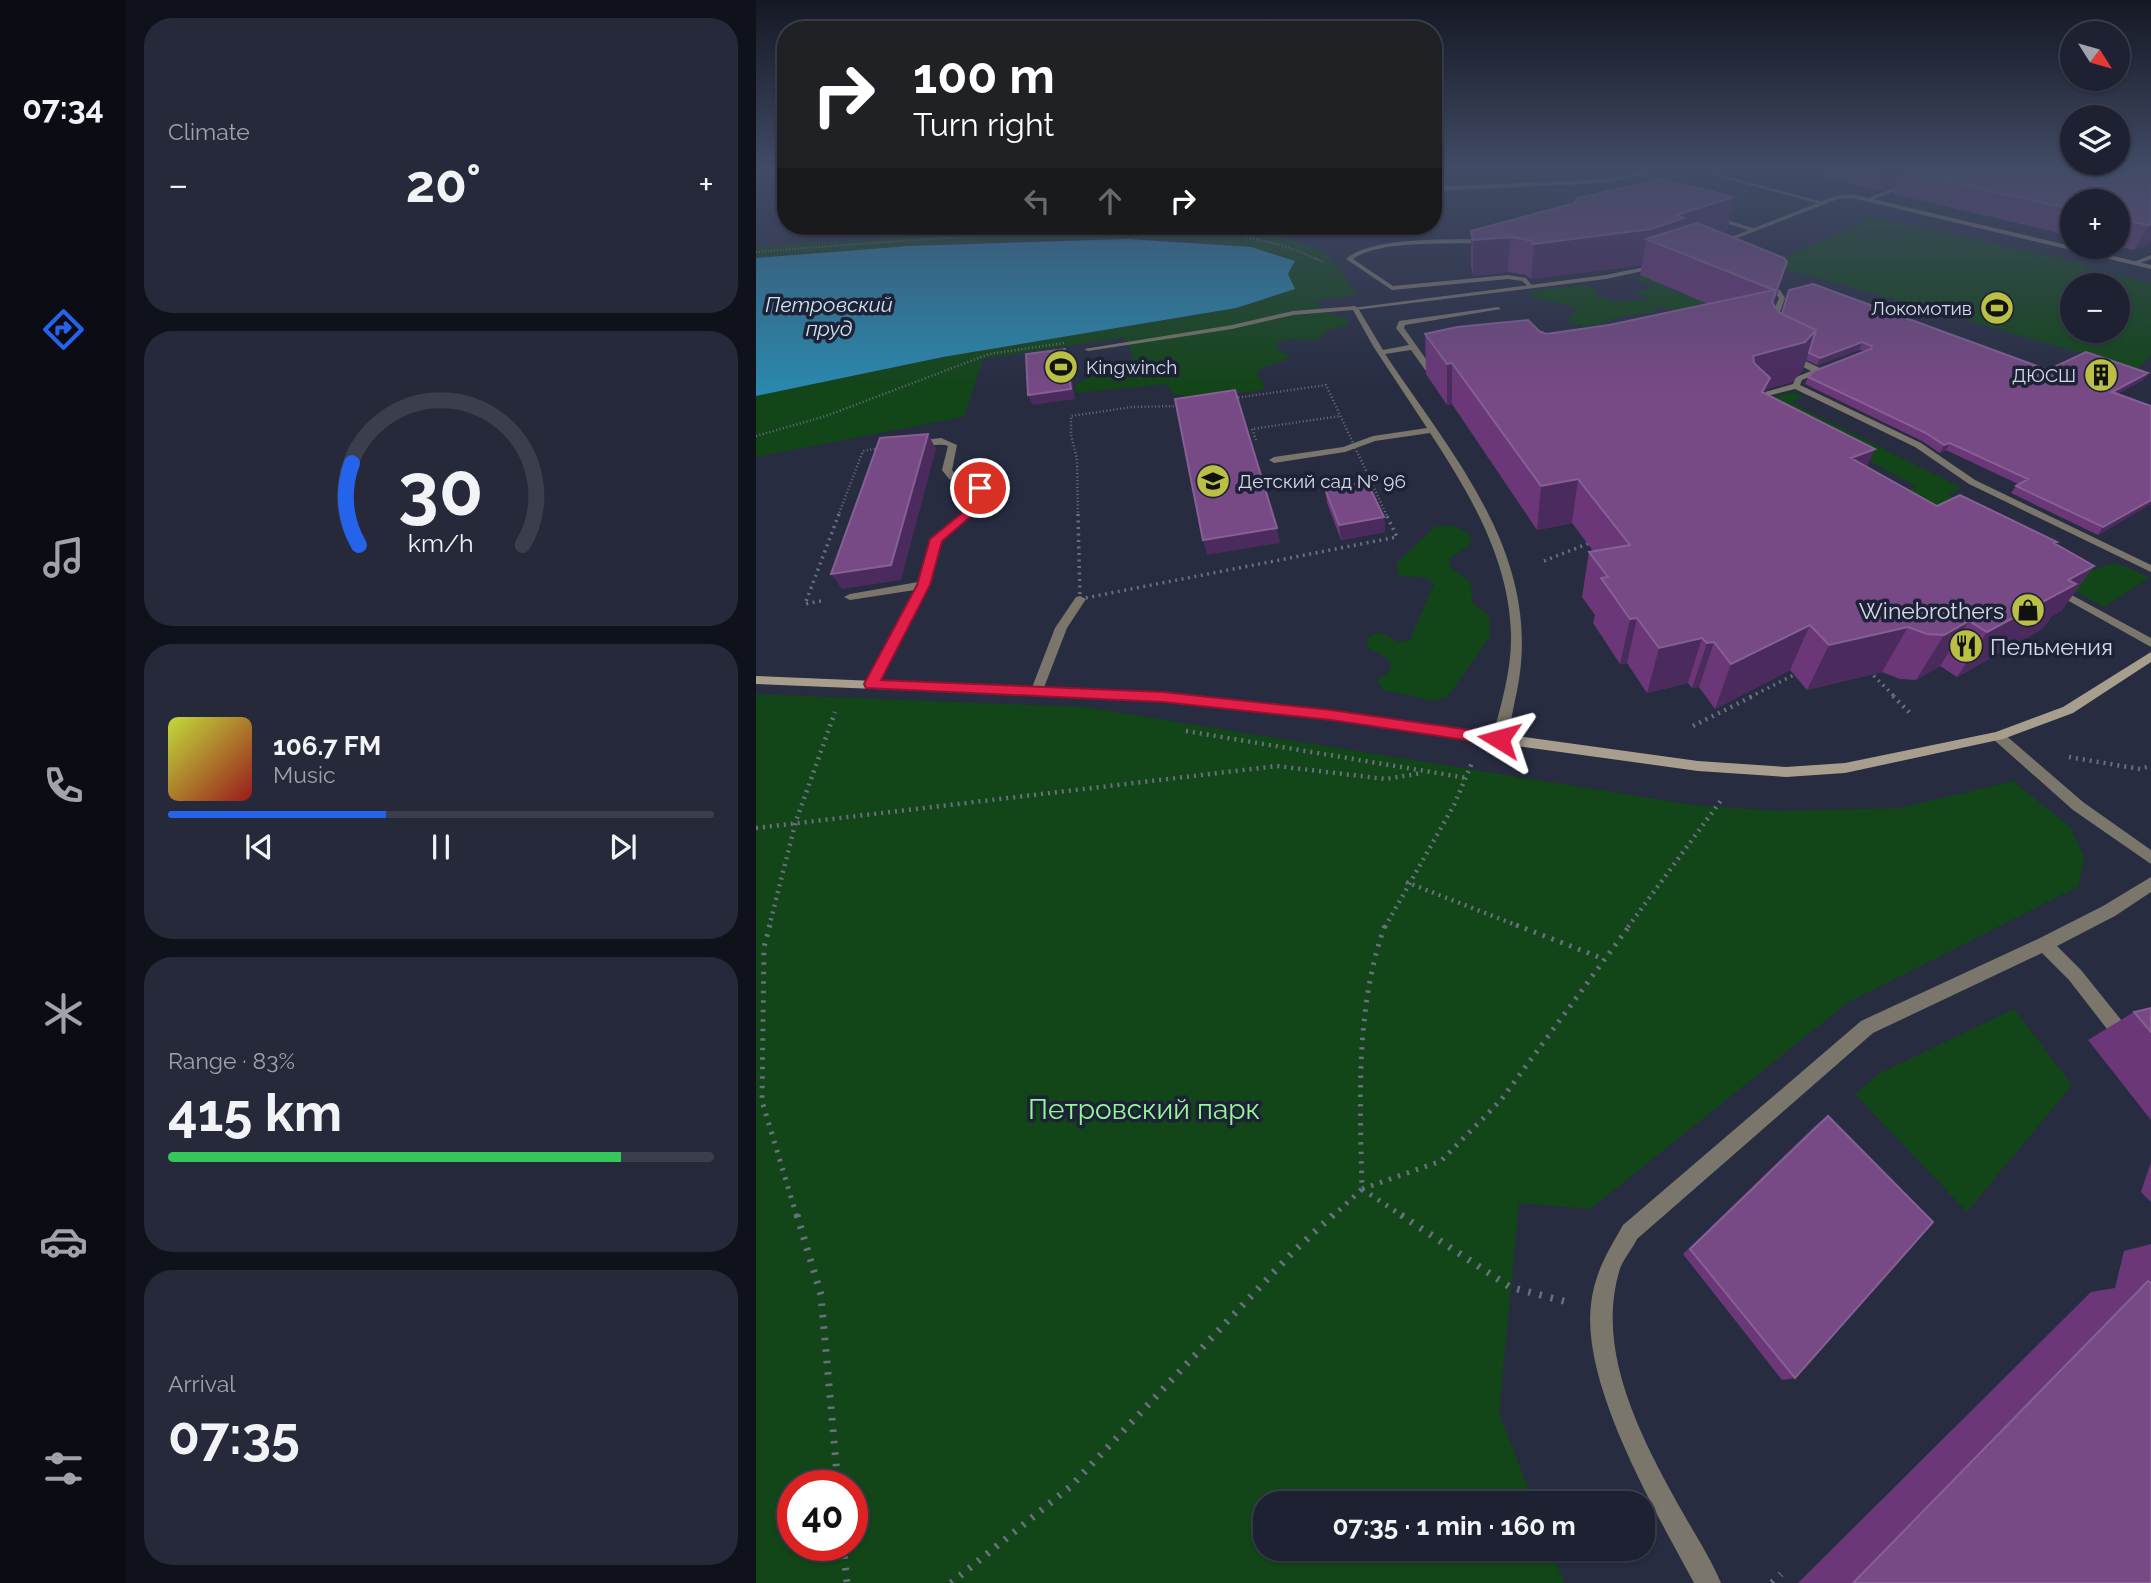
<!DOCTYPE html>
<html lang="en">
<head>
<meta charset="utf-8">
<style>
  body { margin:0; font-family:Raleway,sans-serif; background:#252939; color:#f1f3f6; height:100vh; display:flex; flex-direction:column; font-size:26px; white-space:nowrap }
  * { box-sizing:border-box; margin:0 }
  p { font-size:23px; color:#a0a3ab }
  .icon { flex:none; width:38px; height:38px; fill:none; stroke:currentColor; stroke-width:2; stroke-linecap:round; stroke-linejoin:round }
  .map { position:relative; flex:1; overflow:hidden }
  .side { display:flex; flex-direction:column; gap:18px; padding:18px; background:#10121b; width:630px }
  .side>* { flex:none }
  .banner { position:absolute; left:21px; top:21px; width:665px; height:214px; border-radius:28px; box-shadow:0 2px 5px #0004,0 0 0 2px #3b3e4d; background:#202124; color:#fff; overflow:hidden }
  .needle { width:46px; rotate:127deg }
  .fabs { position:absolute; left:1304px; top:21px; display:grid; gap:14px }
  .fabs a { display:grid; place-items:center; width:70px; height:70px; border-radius:50%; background:#1d2131; box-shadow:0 2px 5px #0004,0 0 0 2px #3b3e4d; font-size:35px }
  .speed { position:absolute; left:21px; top:1470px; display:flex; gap:14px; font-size:35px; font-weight:700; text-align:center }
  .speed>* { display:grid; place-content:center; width:91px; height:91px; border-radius:50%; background:#1d2131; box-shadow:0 2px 5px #0004,0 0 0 2px #3b3e4d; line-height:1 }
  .speed .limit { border:10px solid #d22; background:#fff; color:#111 }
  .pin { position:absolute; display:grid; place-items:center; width:60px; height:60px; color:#fff; margin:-30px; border:4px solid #fff; border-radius:50%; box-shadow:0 2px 7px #0007 }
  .me { position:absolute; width:77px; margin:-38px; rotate:278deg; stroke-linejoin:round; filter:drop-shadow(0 0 5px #0008) }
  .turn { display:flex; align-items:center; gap:24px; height:147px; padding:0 21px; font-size:32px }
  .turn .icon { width:91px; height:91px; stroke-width:2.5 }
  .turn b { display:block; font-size:49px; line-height:60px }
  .lanes { display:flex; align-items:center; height:66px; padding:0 21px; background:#0003; justify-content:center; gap:35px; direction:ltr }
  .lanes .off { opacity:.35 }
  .big { font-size:52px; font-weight:700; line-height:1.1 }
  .side .card { flex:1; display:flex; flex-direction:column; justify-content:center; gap:10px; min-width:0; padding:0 24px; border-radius:28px; background:#252939 }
  .side .dial { align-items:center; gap:0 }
  .dial svg { height:182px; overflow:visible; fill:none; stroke:#3b3e4d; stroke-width:7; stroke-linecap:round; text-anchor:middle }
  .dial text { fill:#f1f3f6; stroke:none }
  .song { display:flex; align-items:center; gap:21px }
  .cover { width:84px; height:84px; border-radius:10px; background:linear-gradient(135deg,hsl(70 70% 55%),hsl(0 70% 35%)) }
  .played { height:7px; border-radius:4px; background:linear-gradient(90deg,#2563eb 40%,#3b3e4d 40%) }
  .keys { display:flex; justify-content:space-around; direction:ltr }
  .heat { display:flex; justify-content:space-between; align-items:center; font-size:38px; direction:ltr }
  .charge { height:10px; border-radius:5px; background:linear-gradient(90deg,#34c759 83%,#3b3e4d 0) }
  .trip { position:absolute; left:497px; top:1491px; width:402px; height:70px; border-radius:28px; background:#1d2131; box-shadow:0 2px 5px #0004,0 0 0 2px #3b3e4d; font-weight:700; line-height:70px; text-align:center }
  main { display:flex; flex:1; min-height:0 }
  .tabs { display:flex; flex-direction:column; width:126px; justify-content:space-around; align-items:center; background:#0c0d14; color:#a0a3ab }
  .tabs .icon { width:49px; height:49px }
  .tabs .on { color:#2563eb }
  .tabs b { font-size:32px; color:#f1f3f6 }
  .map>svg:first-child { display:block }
  .green { fill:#124517; fill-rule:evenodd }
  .water { fill:#2a89ae }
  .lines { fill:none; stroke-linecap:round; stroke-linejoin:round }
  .path-far5 { stroke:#6a6e81; stroke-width:2; stroke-dasharray:1 2; stroke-linecap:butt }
  .path-far4 { stroke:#6a6e81; stroke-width:2.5; stroke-dasharray:1 2.5; stroke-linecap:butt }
  .path-far3 { stroke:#6a6e81; stroke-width:3.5; stroke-dasharray:2 4.5; stroke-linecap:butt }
  .path-far2 { stroke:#6a6e81; stroke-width:4.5; stroke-dasharray:2 5; stroke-linecap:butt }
  .path-far1 { stroke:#6a6e81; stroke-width:5; stroke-dasharray:2.5 7; stroke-linecap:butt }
  .path { stroke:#6a6e81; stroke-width:7; stroke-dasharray:2.5 9; stroke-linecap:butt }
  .lane { fill:#7b766b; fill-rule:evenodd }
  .street { fill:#7b766b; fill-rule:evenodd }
  .secondary { fill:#a79e8d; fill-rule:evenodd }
  .wall { fill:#6b3779 }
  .shaded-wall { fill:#4b2b5e }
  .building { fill:#774985; stroke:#866095; stroke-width:2 }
  .route { fill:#e11d48; stroke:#92132f; stroke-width:2 }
  .labels { text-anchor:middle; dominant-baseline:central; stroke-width:7; stroke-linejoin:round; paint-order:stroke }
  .far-poi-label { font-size:19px; fill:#d6dae8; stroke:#1d2236; text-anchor:end }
  .far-water-label { font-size:21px; font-style:italic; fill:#cce5f1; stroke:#1d2236 }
  .poi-label { font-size:23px; fill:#d6dae8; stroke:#1d2236; text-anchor:end }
  .near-park-label { font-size:28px; fill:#95f698; stroke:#1d2236 }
</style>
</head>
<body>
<main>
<nav class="tabs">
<b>07:34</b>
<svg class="icon on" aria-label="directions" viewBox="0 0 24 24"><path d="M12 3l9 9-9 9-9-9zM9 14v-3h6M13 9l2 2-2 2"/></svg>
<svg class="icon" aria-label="music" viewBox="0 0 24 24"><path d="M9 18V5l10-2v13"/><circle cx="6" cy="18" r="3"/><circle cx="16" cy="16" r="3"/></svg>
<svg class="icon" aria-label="phone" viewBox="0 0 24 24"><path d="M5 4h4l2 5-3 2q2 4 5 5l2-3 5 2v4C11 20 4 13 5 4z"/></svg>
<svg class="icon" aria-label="climate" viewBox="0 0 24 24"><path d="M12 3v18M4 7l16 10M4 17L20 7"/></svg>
<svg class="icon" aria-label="car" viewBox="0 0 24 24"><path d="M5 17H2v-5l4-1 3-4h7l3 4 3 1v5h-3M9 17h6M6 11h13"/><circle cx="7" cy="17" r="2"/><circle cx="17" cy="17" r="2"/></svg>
<svg class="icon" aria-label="filters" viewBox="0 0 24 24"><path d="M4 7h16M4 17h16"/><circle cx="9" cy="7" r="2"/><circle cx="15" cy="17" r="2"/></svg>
</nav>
<section class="side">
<div class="card"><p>Climate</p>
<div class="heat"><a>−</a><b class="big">20°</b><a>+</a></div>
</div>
<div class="card dial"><svg viewBox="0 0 100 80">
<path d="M14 69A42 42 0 1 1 86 69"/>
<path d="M14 69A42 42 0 0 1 11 33" stroke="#2563eb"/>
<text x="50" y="56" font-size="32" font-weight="700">30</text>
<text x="50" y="72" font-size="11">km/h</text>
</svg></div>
<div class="card">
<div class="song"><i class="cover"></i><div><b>106.7 FM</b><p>Music</p></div></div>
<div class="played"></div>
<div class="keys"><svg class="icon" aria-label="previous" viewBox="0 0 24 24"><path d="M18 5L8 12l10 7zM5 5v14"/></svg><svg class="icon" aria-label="pause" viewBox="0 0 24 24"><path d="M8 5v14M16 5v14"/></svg><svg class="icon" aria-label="next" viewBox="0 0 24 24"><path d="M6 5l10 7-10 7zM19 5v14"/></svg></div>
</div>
<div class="card"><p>Range · 83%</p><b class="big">415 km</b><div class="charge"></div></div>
<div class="card"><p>Arrival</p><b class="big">07:35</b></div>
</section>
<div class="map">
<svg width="1395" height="1583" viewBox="0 0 1395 1583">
  <rect width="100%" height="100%" fill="#272c41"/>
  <path class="green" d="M1117,217L1331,264L1327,267L1395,283V356L1381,369L1014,264ZM1316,285H1362V331H1316Z
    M463,226L526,236L569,252L602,295L560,301L567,312L588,317L593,323L591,326L571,330L563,340L533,339L522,342L520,348L534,356C524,366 511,363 501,372L509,386L505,391L428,396L417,394L411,384L320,393L319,385L350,368L374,363L377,356L369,337L227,359L208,417L0,457V396L187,357L480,308L538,289L532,274L539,261C463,237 381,238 302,240C201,242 101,250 0,258V246L241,231Z
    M932,260L915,283L908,287L925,294L942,289L1012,297L1019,305L1011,309L944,305L937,319L906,307L899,308L897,313C886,314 874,315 863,318C842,323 833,333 810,320L820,312L816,306L774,297L775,291L829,285L840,290L841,296L858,301L893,299L882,294V291L897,288L896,285L883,281V277Z
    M1036,392L1047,396L1035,403L1206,488L1193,495L1340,570C1362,557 1371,568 1393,578L1348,607L1208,530L1151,491L1160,486L1004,402Z
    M694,525L713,533L715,544L693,559L694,567L715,583L716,602L733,616L734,636L692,696L678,701L627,690L621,680L633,672L635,661L611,647L612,637L623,632L643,642L654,640L678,584L671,578L643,576L640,564L678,527Z
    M0,694L328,707L937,805L1022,811L1144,808L1257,781L1314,827L1328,856L1323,886L1091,1003L834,1209L763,1203L743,1413L778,1503H509V1549H795L808,1583H0ZM37,1486H96V1545H37Z
    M1258,1009L1316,1085L1211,1212L1099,1094L1124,1073Z"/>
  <path class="water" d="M372,239L495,247L539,261L532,274L539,289L480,308L187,357L0,396V258L153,246Z"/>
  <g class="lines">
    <path class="path-far5" d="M0,252C113,243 226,234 339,232C413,231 495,226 562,260"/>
    <path class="path-far4" d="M559,258L567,262
      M0,436L70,416L233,354L308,343
      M500,440L496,429L584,416
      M82,516L107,451L124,448
      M322,516L321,459L315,435V416L376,407L423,406L570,385L631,516"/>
    <path class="path-far3" d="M322,514L324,599L641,537L630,514
      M788,561L836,542
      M65,601L49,604L83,514
      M1113,671L1139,697
      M994,697L1042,673"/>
    <path class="path-far2" d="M1137,696L1154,713
      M937,726L997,696
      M430,731L711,778
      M1313,757L1384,769L1395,766
      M0,828L521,766L629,779L667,773
      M650,882L765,927
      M13,927L40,821L79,712
      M629,927L698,805L716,763
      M872,927L966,799"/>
    <path class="path-far1" d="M14,925L8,947L6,1101L41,1217
      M760,925L848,959
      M606,1189L685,1161L745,1100L874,925
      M606,1189L648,1217
      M576,1217L606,1189C604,1101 599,1009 629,925"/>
    <path class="path" d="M41,1215L65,1295L82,1486
      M645,1215L754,1287L811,1302
      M87,1545L91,1583
      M195,1583L314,1487L538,1251L577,1215
      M1016,1583L1025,1574"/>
    <path class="lane" d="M900,169H911L850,183L677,191V187L850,179Z
      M934,169H943L1071,203L1068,205Z
      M1155,181L1160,182L1113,201L1108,200Z
      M955,215L1000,229L1001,230L998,232L953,218Z
      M731,239L733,242C697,246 626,238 597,259L637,286L752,275L770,278L777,287H773L766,281L752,279L636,290L590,259C615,236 696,240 731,239Z
      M1395,255V259L1378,265L1375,263Z
      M1007,283L1024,290L1029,298L1018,329L1014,331L1010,329L1023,298L1019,292L1005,286Z
      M599,306L602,308L627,350L653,345L640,328L643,321L742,307L745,309L649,325L648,328L677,369L676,371H670L655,350L629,354C698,458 788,557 761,691C757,707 755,727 748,742H738L736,739C745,705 756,669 755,634C753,559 714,494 674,433L619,441L589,452L518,463L513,460L518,457L587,447L617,436L671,428L617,346L597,310L537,315L476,329L332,351L328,349L476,325L537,311Z
      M1031,355H1037L1068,370L1046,380L1044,385L1165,443L1219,480L1395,565V572L1213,484L1159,447L1039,389L992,401V397L1037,384L1040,377L1055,371L1031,359Z
      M185,438L201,445L196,470C204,481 220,477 229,488L226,506L185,540L172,585L119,687H111L109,684L159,590L94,600L88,597L94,594L162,582L176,537L216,505L219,489L216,485L193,479L186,470L192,446C180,442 165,450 155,444L159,441Z
      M1299,586L1395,638V647L1295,591V587Z
      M324,596L330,599L311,628L287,690L285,693H277L275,690L299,628L320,597Z
      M1242,731L1247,733L1327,802L1395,850V864L1317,810L1237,739L1235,736Z
      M1395,877V892L1359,916L1301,946L1325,970L1370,1026L1373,1032L1370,1038L1364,1041L1358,1038L1313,980L1286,953L1117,1033L881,1239C876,1250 866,1260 863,1272C839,1354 888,1443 927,1513C940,1536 955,1559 965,1583H938C900,1512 825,1385 835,1304C839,1271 852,1252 867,1225L1105,1021L1282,939L1347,906Z"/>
    <path class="street" d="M1096,194L1395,265V269L1096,198L1082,199L963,245L958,244L1079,196Z
      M903,264L905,267L850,279L599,310L596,308L850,275Z"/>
    <path class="secondary" d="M1395,652V662L1317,713L1247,739L1089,773L1030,777L942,771L574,720L407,701L0,684V676L407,693L574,710L942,761L1030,767L1089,763L1240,732L1307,707Z"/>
  </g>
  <path class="wall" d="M1036,169H1395V243L1378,250L1362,246V201H1316V236L1137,194L1140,185L1123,191Z
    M978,197L971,231L965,233L1028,258L1020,298L1018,305L1022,312L1026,314L1292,370L1392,373L1387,380L1361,394L1395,406V504L1342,535L1255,493L1260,486L1262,484L1190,450L1184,453L1166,441L1049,384L1052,377L1109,351L1103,350L1061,365L1050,360L1047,370L1036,382L1011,389L1009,394L1111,467L1181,506L1299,544L1338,566L1305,611L1296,616L1286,629L1201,677L1184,666L1160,680L1144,679L1126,672L1051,690L1034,670L959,709L943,687L936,688L932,683L891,693L871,663L864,664L837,623L839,615L826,597L833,552L837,551L816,523L781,530L696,404L691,405L670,374L669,334L783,331L790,334L853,325L952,304L884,275L886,265L775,279L770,275L752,272L717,276L715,266V231Z
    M569,489L628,517L629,532L585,540L571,503Z
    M1395,1008V1120L1332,1040L1378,1012Z
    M1072,1116L1039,1378L1026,1380L927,1254L1060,1125Z
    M1395,1162V1202L1385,1192Z
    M1395,1244V1583H1042L1335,1292L1359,1288L1368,1251Z"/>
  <path class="shaded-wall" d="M1131,169H1154L1145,172L1140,185L1123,191Z
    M978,197L971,231L913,249L890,239L886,265L775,279L778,244L920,215Z
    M1395,224V243L1378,250L1392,225Z
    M55,226H122L58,230Z
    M754,237L752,272L717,276V240Z
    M1031,262L1020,298L1005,340L1016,302Z
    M1060,330L1047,370L1036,382L1011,389L1001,419L986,396L997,356Z
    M1106,342L1103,350L1061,365L1064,358Z
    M309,349L313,359L319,399L277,405L272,395Z
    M696,363V404L691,405V364Z
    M1392,373L1387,380L1351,399L1356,392Z
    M172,434L180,449L145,580L86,589L75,574Z
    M1194,443L1190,450L1184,453L1188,445Z
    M1119,449L1100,492L1095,458Z
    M822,479L816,523L781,530L785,486Z
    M1395,500V504L1342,535L1347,527Z
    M628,517L629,532L585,540L583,525Z
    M521,528L524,543L451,555L447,540Z
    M1338,566L1305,611L1296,616L1286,629L1201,677L1231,632L1312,580Z
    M881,618L871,663L864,664L874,619Z
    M1213,621L1184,666L1160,680L1188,635Z
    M1054,625L1034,670L959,709L975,664Z
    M1152,627L1126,672L1051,690L1073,645Z
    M946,638L932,683L891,693L903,648Z
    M958,642L943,687L936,688L951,643Z"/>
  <path class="building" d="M1152,169H1189L1248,182L1249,174L1226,169H1395V224L1392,225L1362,219V201H1316V209L1145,172Z
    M907,179L978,197L920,215L928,218L895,229L778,244L773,240L754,237L717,240L715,231L819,203L821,198Z
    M941,223L1028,258L1031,262L1016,302L1022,312L1060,330L1049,342L997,356L998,363L1014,378L1006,392L1119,449L1095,458L1181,506L1204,495L1301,542L1298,543L1338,566L1312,580L1320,584L1231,632L1213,621L1188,635L1171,634L1152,627L1073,645L1054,625L975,664L958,642L951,643L946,638L903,648L881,618L874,619L845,578L852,577L833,552L874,545L822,479L785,486L696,363L691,364L669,334L701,327L772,320L783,331L790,334L853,325L1018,290L890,239Z
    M1057,284L1292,370L1330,352L1392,373L1356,392L1395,406V500L1347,527L1260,486L1272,479L1194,443L1188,445L1170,433L1052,377L1058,371L1115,349L1116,346L1106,342L1064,358L1053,353L1060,330L1026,314L1033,290Z
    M309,349L315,389L272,395L270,354Z
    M479,390L521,528L447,540L419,399Z
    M172,434L135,565L75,574L124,438Z
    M611,482L628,517L583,525L569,489Z
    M1395,1008V1032L1378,1012Z
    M1072,1116L1177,1222L1039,1378L934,1249Z
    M1392,1281L1395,1283V1583H1097Z"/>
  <linearGradient id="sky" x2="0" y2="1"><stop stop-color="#151824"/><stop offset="0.43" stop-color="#414b65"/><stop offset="1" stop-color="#414b65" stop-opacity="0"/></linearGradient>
  <rect width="1395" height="391" fill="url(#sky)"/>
  <path class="route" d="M224,485L230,488L227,506L186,541L174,585L125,680L407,692L575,710L743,734L750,739L743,745L575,720L407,702L110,688L108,684L161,585L174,539L216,505L219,488Z"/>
  <defs>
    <g id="stadium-disc" transform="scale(1.75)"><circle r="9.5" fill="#bbc045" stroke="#1d2236"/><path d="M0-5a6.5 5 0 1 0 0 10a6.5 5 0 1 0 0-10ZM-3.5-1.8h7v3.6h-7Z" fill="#111"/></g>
    <g id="building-disc" transform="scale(1.75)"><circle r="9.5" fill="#bbc045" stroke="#1d2236"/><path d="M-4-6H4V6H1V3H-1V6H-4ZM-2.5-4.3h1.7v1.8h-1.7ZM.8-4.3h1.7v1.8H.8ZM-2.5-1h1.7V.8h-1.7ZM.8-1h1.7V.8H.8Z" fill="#111"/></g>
    <g id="school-disc" transform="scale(1.75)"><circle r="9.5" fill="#bbc045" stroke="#1d2236"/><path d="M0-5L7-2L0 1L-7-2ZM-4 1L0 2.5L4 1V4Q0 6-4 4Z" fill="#111"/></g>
    <g id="shop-disc" transform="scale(1.75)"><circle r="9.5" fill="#bbc045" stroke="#1d2236"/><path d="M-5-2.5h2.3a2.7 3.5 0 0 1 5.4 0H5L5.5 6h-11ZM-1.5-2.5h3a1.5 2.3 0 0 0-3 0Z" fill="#111"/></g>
    <g id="restaurant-disc" transform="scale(1.75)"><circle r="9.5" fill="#bbc045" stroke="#1d2236"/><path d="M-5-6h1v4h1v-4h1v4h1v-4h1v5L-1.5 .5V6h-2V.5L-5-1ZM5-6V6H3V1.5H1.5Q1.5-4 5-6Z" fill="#111"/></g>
  </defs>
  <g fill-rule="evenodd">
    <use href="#stadium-disc" x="1241" y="308"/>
    <use href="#stadium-disc" x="305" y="367"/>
    <use href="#building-disc" x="1345" y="375"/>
    <use href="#school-disc" x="457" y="481"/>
    <use href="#shop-disc" x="1272" y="610"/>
    <use href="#restaurant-disc" x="1210" y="646"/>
  </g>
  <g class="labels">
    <g class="far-poi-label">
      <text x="1216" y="308">Локомотив</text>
      <text x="330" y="367" text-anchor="start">Kingwinch</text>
      <text x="1320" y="375">ДЮСШ</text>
      <text x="482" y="481" text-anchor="start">Детский сад № 96</text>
    </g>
    <g class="far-water-label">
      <text x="73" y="304">Петровский<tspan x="73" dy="24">пруд</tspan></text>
    </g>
    <g class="poi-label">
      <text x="1248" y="610">Winebrothers</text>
      <text x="1234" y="646" text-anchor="start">Пельмения</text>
    </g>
    <g class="near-park-label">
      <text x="388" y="1109">Петровский парк</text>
    </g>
  </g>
</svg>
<div class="fabs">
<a><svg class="needle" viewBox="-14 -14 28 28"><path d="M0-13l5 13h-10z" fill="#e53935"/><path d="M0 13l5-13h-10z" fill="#a0a3ab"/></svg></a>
<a><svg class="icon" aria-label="layers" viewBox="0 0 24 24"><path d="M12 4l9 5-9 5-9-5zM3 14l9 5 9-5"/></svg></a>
<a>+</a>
<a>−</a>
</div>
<div class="speed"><div class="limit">40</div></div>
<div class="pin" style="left:224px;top:488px;background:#d93025"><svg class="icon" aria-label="arrive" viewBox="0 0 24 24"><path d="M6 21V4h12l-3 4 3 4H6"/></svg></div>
<svg class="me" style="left:743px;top:739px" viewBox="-20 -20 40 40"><path d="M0-17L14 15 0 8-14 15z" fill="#e11d48" stroke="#fff" stroke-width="4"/></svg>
<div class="trip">07:35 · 1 min · 160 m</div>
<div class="banner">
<div class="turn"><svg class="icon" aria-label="right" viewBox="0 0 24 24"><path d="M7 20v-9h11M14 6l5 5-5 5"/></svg><div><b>100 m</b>Turn right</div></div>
<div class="lanes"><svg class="icon off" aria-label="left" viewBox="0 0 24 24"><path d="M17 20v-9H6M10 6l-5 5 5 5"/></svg><svg class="icon off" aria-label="ahead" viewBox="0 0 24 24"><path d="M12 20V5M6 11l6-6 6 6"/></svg><svg class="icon" aria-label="right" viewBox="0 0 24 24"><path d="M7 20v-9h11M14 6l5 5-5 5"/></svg></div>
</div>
</div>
</main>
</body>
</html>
